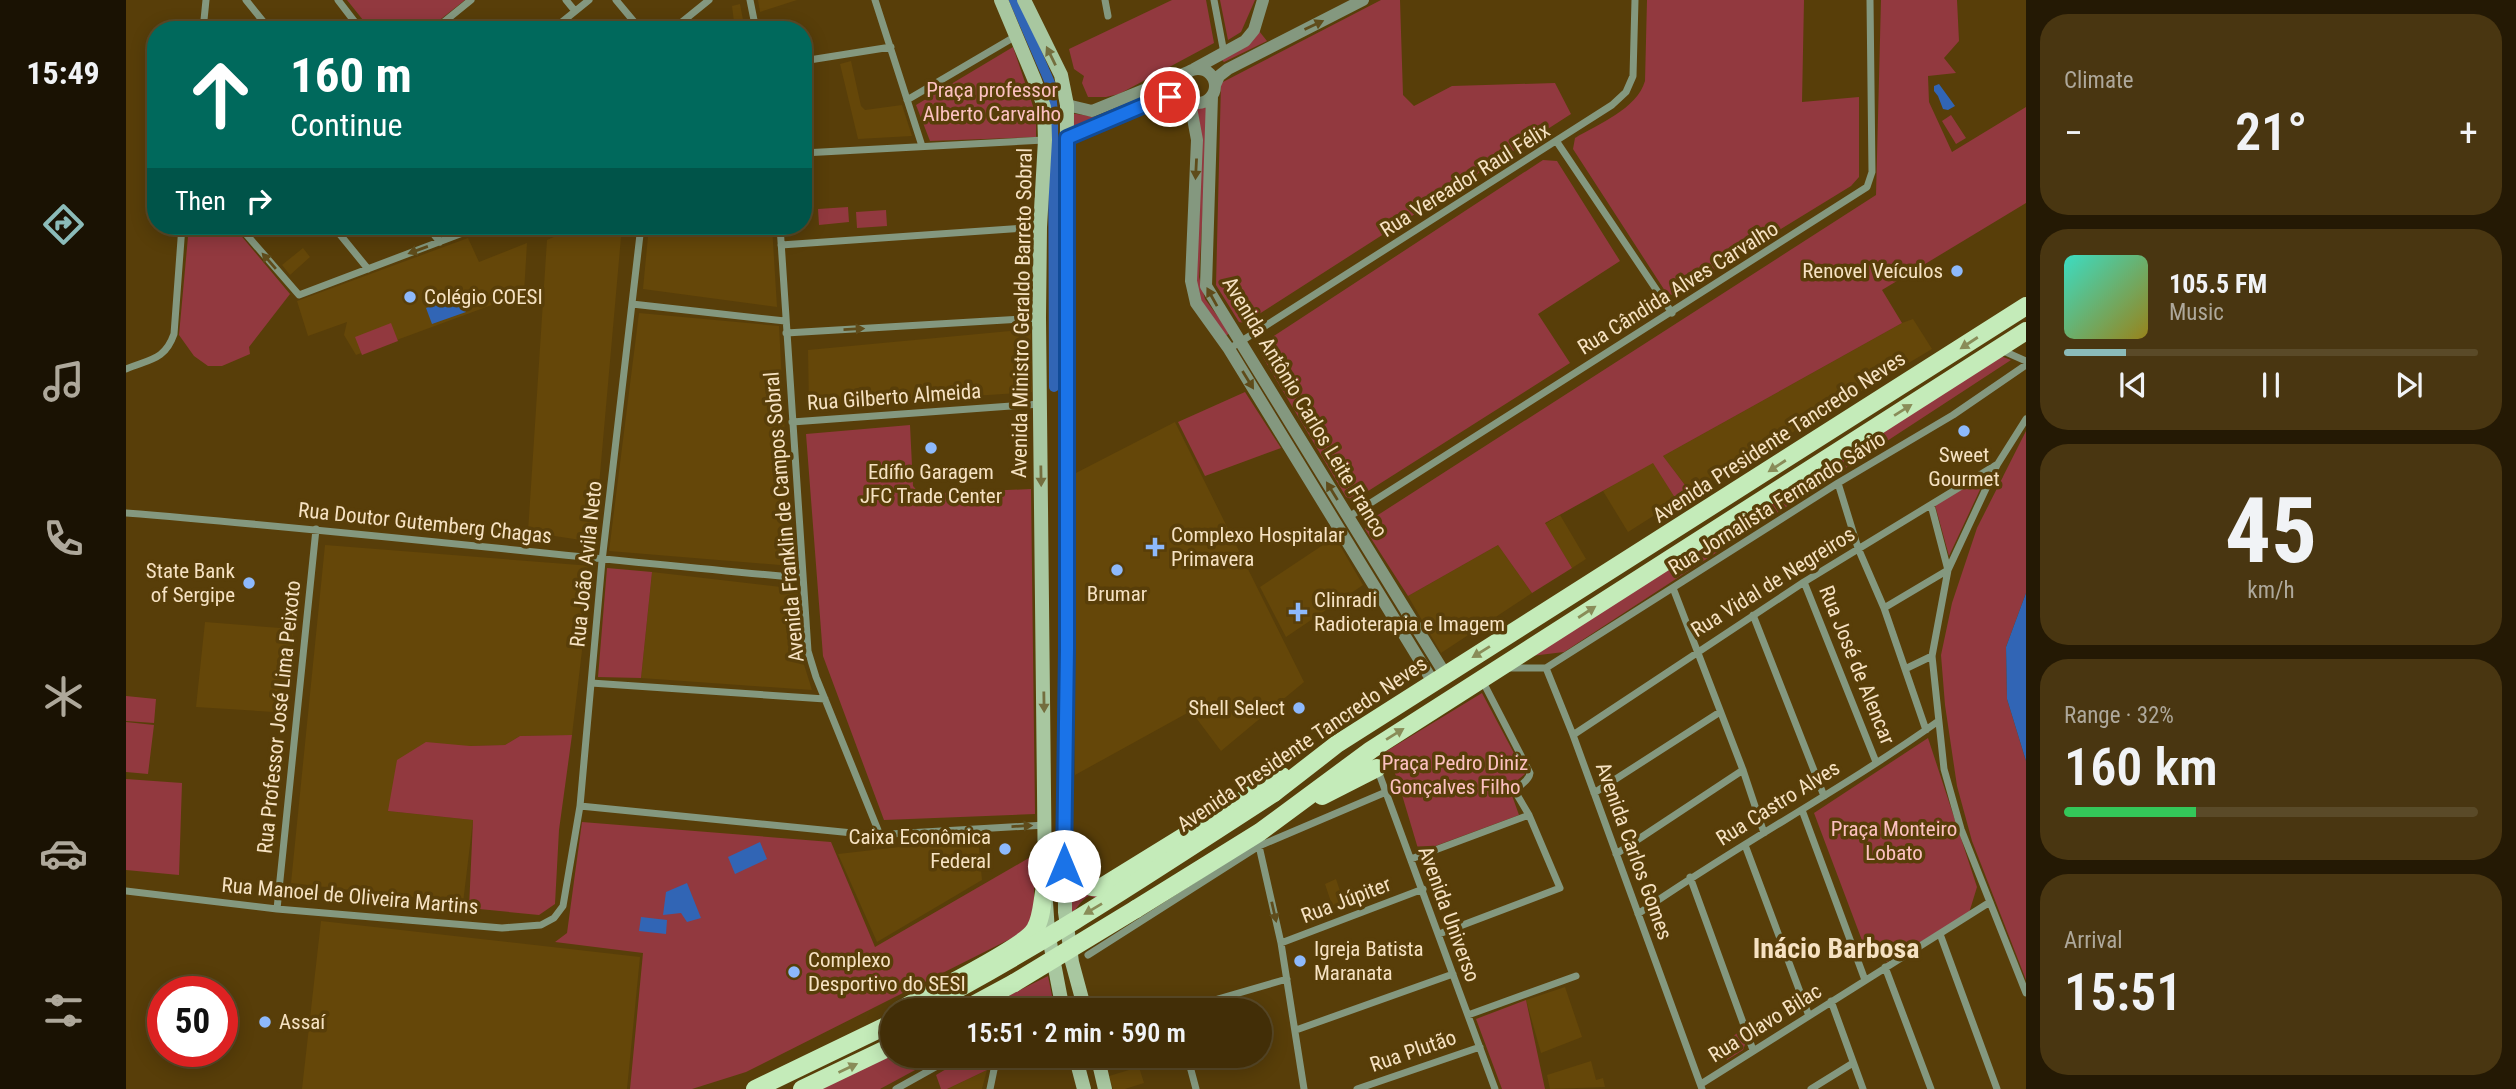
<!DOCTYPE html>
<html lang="en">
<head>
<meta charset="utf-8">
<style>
  body { margin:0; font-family:"Roboto Condensed",sans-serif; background:#493611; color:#f1f3f6; height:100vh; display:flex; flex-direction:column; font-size:26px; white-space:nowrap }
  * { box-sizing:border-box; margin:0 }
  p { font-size:23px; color:#aea89b }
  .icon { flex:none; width:38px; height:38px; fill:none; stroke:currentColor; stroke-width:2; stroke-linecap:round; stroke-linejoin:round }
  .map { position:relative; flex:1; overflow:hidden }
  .side { display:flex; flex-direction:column; gap:14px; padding:14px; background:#241904; width:490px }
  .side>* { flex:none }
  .banner { position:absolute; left:21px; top:21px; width:665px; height:214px; border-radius:28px; box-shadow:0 4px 18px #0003,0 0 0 2px #5a4a28; background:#00695c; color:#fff; overflow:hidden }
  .speed { position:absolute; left:21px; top:976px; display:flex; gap:14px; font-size:35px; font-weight:700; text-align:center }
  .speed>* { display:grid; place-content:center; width:91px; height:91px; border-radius:50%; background:#422e07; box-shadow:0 4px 18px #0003,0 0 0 2px #5a4a28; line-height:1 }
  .speed .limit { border:10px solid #d22; background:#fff; color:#111 }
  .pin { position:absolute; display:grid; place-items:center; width:60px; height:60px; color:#fff; margin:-30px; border:4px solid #fff; border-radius:50%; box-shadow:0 2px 7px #0007 }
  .me { position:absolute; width:77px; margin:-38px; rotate:0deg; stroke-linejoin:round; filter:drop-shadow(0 0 5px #0008) }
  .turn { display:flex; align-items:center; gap:24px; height:147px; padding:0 28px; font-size:32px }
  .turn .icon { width:91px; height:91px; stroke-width:2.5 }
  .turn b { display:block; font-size:49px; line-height:60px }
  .then { display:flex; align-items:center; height:66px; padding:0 28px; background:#0003; gap:14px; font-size:26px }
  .big { font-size:52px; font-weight:600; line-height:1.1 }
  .side .widget { flex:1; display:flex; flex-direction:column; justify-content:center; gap:10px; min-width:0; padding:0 24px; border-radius:28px; background:#493611 }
  .side .dial { align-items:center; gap:0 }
  .dial b { font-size:91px; line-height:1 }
  .song { display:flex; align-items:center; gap:21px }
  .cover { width:84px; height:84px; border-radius:10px; background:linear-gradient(135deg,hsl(170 70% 55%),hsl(50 70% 35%)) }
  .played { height:7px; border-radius:4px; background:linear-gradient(90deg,#8bbbb9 15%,#5a4a28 15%) }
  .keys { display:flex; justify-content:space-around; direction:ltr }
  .heat { display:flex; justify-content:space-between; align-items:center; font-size:38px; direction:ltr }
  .charge { height:10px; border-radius:5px; background:linear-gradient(90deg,#34c759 32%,#5a4a28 0) }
  .trip { position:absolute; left:754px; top:998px; width:392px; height:70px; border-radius:35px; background:#422e07; box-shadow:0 4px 18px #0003,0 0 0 2px #5a4a28; font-weight:600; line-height:70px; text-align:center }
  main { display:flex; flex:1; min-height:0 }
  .menu { display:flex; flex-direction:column; width:126px; justify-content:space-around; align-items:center; background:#1a1203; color:#aea89b }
  .menu .icon { width:49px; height:49px }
  .menu .current { color:#8bbbb9 }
  .menu b { font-size:32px; color:#f1f3f6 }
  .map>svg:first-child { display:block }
  .built { fill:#654709 }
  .green { fill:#92393f }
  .water { fill:#3165b5 }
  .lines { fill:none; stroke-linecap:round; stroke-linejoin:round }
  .canal { stroke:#3165b5; stroke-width:10 }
  .minor { stroke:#84987f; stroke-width:7 }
  .tertiary { stroke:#84987f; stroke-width:12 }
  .secondary { stroke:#a8c7a0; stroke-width:14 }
  .primary { stroke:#c4ebb9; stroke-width:18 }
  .primary-bridge { stroke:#c4ebb9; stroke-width:18 }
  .oneway { fill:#5f4c1b }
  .oneway2 { fill:#746e3e }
  .oneway3 { fill:#898c58 }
  .route-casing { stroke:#114b97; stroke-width:18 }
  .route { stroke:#1a73e8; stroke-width:12 }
  .poi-dot { fill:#8db9fc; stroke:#583e09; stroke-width:2.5 }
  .labels { text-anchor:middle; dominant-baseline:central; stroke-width:7; stroke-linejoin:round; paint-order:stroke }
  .park-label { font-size:21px; fill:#fcc1c1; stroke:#583e09 }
  .street-label { font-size:21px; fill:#f6e2c2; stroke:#583e09 }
  .poi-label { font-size:21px; fill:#f6e2c2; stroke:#583e09; text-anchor:start }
  .district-label { font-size:28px; font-weight:bold; fill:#f6e2c2; stroke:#583e09 }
</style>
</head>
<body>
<main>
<nav class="menu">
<b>15:49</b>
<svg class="icon current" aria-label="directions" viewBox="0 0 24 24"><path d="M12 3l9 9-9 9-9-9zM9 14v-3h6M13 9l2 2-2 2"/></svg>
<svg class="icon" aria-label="music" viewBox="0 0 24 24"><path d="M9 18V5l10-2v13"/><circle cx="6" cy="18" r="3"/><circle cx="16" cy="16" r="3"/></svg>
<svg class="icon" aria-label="phone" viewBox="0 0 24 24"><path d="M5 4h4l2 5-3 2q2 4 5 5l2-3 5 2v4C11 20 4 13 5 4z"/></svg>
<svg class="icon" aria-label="climate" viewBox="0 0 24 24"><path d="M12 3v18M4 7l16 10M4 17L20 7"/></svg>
<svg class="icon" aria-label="car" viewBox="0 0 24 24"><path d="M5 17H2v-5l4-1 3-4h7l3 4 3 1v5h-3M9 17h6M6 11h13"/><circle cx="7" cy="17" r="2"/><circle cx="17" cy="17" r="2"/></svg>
<svg class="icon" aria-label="filters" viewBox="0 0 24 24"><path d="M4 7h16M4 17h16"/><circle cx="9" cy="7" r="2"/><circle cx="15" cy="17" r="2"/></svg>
</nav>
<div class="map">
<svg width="1900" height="1089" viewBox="0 0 1900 1089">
  <rect width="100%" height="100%" fill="#583e09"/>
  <path class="built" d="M632,0H671L634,12Z
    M614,4L619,30H609L606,6Z
    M725,61L735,106L739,110L776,105L786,136L732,139L714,64Z
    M452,226H496L468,542L402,532L421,240Z
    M523,226H646L651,307L517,289Z
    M342,238L353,262L401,243L398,293L230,355L218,335L221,322L182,336L171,301Z
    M177,248L184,257L164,275L156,265Z
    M513,313L653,326L666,566L483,551Z
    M1787,319L1806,349L1565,493L1537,456L1776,323Z
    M905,329L906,392L683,407L682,350Z
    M1049,422L1178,682L1095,751L1065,711L949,775L946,475Z
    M1527,462L1551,501L1502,532L1477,491Z
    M1434,515L1460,559L1446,568L1419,524Z
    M1209,537L1237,585L1160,637L1134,587Z
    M199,545L466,566L446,735L394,736L379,745L344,746L262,811L347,820L337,903L165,883Z
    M1372,545L1406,593L1315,653L1282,596Z
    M526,572L672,589L675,655L686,690L515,678Z
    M79,622L167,629L163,713L70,707Z
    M852,838L856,880L751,942L712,854Z
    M1210,879L1218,903L1207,908L1199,884Z
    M195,921L514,957L501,1089H176Z
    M1439,987L1456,1037L1415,1053L1400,1000Z
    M1465,1061L1470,1080L1477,1078L1479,1087L1424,1089L1421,1075Z
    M1013,1067L1018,1083L999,1089H987L983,1076Z
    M861,1070L856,1089H821Z"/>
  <path class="green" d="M221,0H339L301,30H245Z
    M1046,0H1080L1088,43L993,94L980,97H962L956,83L958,76L948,69L943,49Z
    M1094,0H1129L1115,32L1102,40Z
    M1255,0H1274L1277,95L1288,106L1326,86L1429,83L1445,114L1119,323L1113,322L1090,285L1095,83Z
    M1521,0H1678L1676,102L1733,97V177L1725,186L1547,295L1541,294L1447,149L1449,138C1472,124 1511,109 1519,81Z
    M1755,0H1831L1833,41L1818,58L1830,73L1802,76L1803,102L1826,152L1900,107V203L1756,290L1776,323L1537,456L1565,493L1551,501L1527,463L1419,523L1446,568L1406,593L1372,545L1282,596L1239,529L1241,522L1750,195Z
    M1133,31L1141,41L1098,62L1095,59Z
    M887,47L910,115V137L804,141L790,105Z
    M1047,80L1049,84L943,134L944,113L970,117Z
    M1083,102L1073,277L1079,299L1104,333L1098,337L1068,290L1066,106Z
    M1825,115L1840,138L1830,144L1816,121Z
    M1417,160L1431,161L1494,261L1412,314L1444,363L1228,500L1220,497L1135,354L1134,345Z
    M722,207L723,222L693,225L692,209Z
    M760,210L761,226L731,228L730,212Z
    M63,226H107L164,294L123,347L124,354L96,366H82L68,356L53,335Z
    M265,323L272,341L236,355L229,337Z
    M1872,355L1885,360L1438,652L1405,656Z
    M1119,392L1155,448L1079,476L1052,422Z
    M784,425L787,486L794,494L905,489L909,814L758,820L697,656L680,434Z
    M1900,431V593L1880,647L1881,699L1900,761V980L1846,841L1831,786L1819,705L1815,655L1826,603L1851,528Z
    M1866,464L1823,556L1809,505Z
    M481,568L526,572L515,678L472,677Z
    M1356,693L1399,774L1383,787L1393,815L1293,852L1271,778L1259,752Z
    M0,696L30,699L28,723L0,721Z
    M0,722L28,725L22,774L0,772Z
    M446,735L433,830L429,904L413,915L343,908L347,820L262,811L271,760L300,742L344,746L379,745L394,736Z
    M1802,738L1851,887L1843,913L1761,962L1737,943L1688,813Z
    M0,779L56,783L53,875L0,870Z
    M456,822L705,842L749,947L908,855V927L620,1072L566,1089H504L517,953L429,942L441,933Z
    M944,881L973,892L972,899L963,896C954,900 951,910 946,912Z
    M922,976L929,1010H854Z
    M1400,1000L1419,1089H1376L1350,1019Z
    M1614,1031L1620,1042L1617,1050L1601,1060L1594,1046Z
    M766,1055H817L754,1089H694Z
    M844,1055H862L861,1070L821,1089H815L810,1075Z"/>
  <path class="water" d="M1813,84L1829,106L1822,110L1817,109L1812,96L1808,91V86Z
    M334,295L340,312L306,324L300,308Z
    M1900,593V761L1881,699L1880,647Z
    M634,842L641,859L609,874L602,857Z
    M561,883L575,918L561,922L555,913L537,915L540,892Z
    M515,917L541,920L540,934L513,931Z"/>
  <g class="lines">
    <path class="canal" d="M888,0L924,83L927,113L928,387"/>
    <path class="minor" d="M120,0L144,30
      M212,0L235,30
      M440,0L449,11
      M490,0L515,30
      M624,0L630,30
      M749,0L796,146
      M979,0L982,16
      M1088,0L1098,53
      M77,30L80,0
      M308,30L345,0
      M426,30L463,0
      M546,30L583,0
      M677,61L765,47
      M781,100L890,36
      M1431,142L1546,313
      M677,153L918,140
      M113,226L173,295L355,226
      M207,226L242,269
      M301,226L314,242
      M654,226L682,651L690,677L754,835
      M655,245L914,227
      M506,304L659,321
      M660,333L913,318
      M1103,349L1486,105L1500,92L1507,76L1509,0
      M1873,349L1900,361
      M0,369C24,359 39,360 48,334L56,226
      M1900,419L1871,465L1822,570L1806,656L1818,769L1835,829L1900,993
      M666,422L914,404
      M1712,483L1732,548L1758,608L1800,730
      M0,513C226,531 451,558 677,578
      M1221,518L1741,187L1746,172L1744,0
      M1678,582L1750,762
      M1547,588L1617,770L1638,833
      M1758,608L1822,570L1805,505
      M1627,615L1698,796
      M1382,668H1420
      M1420,668L1712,483L1827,415L1900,365
      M1420,668L1447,735L1576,1089
      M1779,669L1806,656
      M465,683L699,699
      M1447,735L1678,582L1870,465
      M1251,768L1369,1089
      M1468,793L1594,712
      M454,806L747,835L919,825
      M1676,810L1739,980
      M1619,845L1683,1016
      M1133,846L1155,943L1178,1089
      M1490,854L1617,770
      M1285,859L1403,815
      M1564,877L1627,1050
      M0,891L151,909L376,928L415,925L428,918L437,906L454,806L476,561L515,226
      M151,909L190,529
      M1512,914C1609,846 1714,791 1811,722
      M1313,934L1434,888L1403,815L1390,793C1391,784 1403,783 1404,773L1356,680
      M1814,934L1871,1089
      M1155,943L1297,889
      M962,955L1133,846L1260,792
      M1759,967L1805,1089
      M1705,1001L1737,1089
      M1054,1010L1161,979
      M1342,1015L1450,976
      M1170,1030L1327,974
      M1061,1055L1070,1089
      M1575,1084L1864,902
      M770,1089L831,1055
      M864,1089L871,1055
      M1231,1089L1354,1047
      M1685,1089L1727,1063"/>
    <path class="tertiary" d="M1055 86a17 17 0 1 1 34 0a17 17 0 1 1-34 0Z
      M1068,69L1119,41L1128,30L1137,0
      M1089,85L1093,76L1102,69L1237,0
      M1086,96L1080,286L1319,674
      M1064,102L1071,140L1065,281L1070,303L1103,349L1307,682
      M941,105L966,111L1062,72
      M941,138C978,123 1019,96 1059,98"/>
    <path class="secondary" d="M875,0L909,81L918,107L919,140L914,227L913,318L919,887L922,932L937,1010
      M898,0L935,75L941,105L939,912L946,962L959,1010
      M949,1055L958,1089
      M971,1055L979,1089"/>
    <path class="primary" d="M1148,793L1211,744L1900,306
      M1196,796L1251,768
      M938,865C949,878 958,890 976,887L1156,776
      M1010,909L1134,832L1245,750L1900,331
      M774,1010C797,997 900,947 909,929C916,918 916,900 919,887
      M838,1010L888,983
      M629,1089L766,1023
      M676,1089L766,1046"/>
    <path class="primary-bridge" d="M888,983L1010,909
      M792,1010C916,946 1032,868 1148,793"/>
  </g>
  <defs><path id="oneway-solid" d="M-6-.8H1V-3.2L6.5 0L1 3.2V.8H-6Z" transform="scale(1.75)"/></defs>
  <g class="oneway">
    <use href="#oneway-solid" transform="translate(1188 25) rotate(-25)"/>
    <use href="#oneway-solid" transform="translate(1070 169) rotate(93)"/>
    <use href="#oneway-solid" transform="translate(292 250) rotate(160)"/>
    <use href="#oneway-solid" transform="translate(143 261) rotate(-131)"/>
    <use href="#oneway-solid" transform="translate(1086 297) rotate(-119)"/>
    <use href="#oneway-solid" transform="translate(728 329) rotate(-3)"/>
    <use href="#oneway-solid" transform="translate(1122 380) rotate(58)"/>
    <use href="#oneway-solid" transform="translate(1206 491) rotate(-122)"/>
    <use href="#oneway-solid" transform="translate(896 826) rotate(-3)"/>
    <use href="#oneway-solid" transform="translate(1148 912) rotate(77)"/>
  </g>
  <g class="oneway2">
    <use href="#oneway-solid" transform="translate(925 56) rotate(-116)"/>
    <use href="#oneway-solid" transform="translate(915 476) rotate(89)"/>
    <use href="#oneway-solid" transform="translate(918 702) rotate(89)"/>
  </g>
  <g class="oneway3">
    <use href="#oneway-solid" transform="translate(1843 343) rotate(147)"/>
    <use href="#oneway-solid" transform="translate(1777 410) rotate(-32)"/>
    <use href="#oneway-solid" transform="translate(1651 466) rotate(147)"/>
    <use href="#oneway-solid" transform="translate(1461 612) rotate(-33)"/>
    <use href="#oneway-solid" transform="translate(1355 652) rotate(148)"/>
    <use href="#oneway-solid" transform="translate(1269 734) rotate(-32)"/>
    <use href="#oneway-solid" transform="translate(967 909) rotate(149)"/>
    <use href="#oneway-solid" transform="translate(722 1068) rotate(-25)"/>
  </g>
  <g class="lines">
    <g class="route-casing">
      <path id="route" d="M938,866L941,649V138L1028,101L1044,97"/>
    </g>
    <use href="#route" class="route"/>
  </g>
  <g class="poi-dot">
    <circle cx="1831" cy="271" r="7"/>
    <circle cx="284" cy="297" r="7"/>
    <circle cx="1838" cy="431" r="7"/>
    <circle cx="805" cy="448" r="7"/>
    <path d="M1025.5 536.5h7v7h7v7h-7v7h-7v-7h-7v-7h7z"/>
    <circle cx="991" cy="570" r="7"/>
    <circle cx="123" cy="583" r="7"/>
    <path d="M1168.5 601.5h7v7h7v7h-7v7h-7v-7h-7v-7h7z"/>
    <circle cx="1173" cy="708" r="7"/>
    <circle cx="879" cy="849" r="7"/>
    <circle cx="1174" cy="961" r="7"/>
    <circle cx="668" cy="972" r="7"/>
    <circle cx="139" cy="1022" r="7"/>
  </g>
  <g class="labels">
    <g class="park-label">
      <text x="866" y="90">Praça professor<tspan x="866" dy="24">Alberto Carvalho</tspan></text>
      <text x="1329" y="763">Praça Pedro Diniz<tspan x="1329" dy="24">Gonçalves Filho</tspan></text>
      <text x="1768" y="829">Praça Monteiro<tspan x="1768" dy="24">Lobato</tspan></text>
    </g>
    <g class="street-label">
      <text transform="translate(1339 180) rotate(-32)">Rua Vereador Raul Félix</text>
      <text transform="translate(1552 288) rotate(-32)">Rua Cândida Alves Carvalho</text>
      <text transform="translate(896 313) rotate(-89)">Avenida Ministro Geraldo Barreto Sobral</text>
      <text transform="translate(768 397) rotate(-4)">Rua Gilberto Almeida</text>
      <text transform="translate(1179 407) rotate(59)">Avenida Antônio Carlos Leite Franco</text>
      <text transform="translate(1653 437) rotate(-33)">Avenida Presidente Tancredo Neves</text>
      <text transform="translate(1651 503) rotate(-32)">Rua Jornalista Fernando Sávio</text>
      <text transform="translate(658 517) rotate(-95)">Avenida Franklin de Campos Sobral</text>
      <text transform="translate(299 523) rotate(6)">Rua Doutor Gutemberg Chagas</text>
      <text transform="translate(460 564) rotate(-84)">Rua João Avila Neto</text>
      <text transform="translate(1647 582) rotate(-32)">Rua Vidal de Negreiros</text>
      <text transform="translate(1731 665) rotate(68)">Rua José de Alencar</text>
      <text transform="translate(153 717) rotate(-84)">Rua Professor José Lima Peixoto</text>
      <text transform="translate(1176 744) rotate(-34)">Avenida Presidente Tancredo Neves</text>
      <text transform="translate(1652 803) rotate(-32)">Rua Castro Alves</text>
      <text transform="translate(1508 851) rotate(70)">Avenida Carlos Gomes</text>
      <text transform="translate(224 896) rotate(5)">Rua Manoel de Oliveira Martins</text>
      <text transform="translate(1220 900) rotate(-21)">Rua Júpiter</text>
      <text transform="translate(1323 914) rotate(70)">Avenida Universo</text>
      <text transform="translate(1639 1023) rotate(-32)">Rua Olavo Bilac</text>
      <text transform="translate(1287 1051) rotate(-19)">Rua Plutão</text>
    </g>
    <g class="poi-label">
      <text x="1817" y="271" text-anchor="end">Renovel Veículos</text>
      <text x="298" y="297">Colégio COESI</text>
      <text x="1838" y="455" text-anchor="middle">Sweet<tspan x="1838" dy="24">Gourmet</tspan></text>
      <text x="805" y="472" text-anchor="middle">Edífio Garagem<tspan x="805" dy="24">JFC Trade Center</tspan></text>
      <text x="1045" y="535">Complexo Hospitalar<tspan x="1045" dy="24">Primavera</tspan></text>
      <text x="109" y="571" text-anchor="end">State Bank<tspan x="109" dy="24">of Sergipe</tspan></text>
      <text x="991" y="594" text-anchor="middle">Brumar</text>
      <text x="1188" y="600">Clinradi<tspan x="1188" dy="24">Radioterapia e Imagem</tspan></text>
      <text x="1159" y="708" text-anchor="end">Shell Select</text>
      <text x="865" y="837" text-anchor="end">Caixa Econômica<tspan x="865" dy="24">Federal</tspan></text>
      <text x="1188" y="949">Igreja Batista<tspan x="1188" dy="24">Maranata</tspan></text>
      <text x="682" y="960">Complexo<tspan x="682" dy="24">Desportivo do SESI</tspan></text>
      <text x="153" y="1022">Assaí</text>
    </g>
    <g class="district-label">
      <text x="1710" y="948">Inácio Barbosa</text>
    </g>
  </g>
</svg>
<div class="speed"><div class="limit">50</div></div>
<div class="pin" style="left:1044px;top:97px;background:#d93025"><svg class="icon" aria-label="arrive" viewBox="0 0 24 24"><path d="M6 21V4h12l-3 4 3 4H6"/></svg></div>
<svg class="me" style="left:938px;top:866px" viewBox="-20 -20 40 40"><circle r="19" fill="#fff"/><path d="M0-13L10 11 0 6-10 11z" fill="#1a73e8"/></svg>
<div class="trip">15:51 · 2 min · 590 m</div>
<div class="banner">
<div class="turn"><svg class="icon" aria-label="ahead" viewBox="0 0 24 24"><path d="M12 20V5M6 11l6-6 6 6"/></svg><div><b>160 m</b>Continue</div></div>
<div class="then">Then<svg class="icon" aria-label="right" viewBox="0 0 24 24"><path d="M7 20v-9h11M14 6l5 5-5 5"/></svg></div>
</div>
</div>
<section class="side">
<div class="widget"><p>Climate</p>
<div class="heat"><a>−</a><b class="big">21°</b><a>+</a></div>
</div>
<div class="widget">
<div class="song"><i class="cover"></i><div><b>105.5 FM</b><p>Music</p></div></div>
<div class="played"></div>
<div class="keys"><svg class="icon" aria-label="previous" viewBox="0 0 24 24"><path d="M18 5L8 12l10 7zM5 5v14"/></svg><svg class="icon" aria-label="pause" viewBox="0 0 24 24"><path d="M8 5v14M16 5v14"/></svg><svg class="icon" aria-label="next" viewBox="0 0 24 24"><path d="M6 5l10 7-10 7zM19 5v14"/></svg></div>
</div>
<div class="widget dial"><b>45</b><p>km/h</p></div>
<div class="widget"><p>Range · 32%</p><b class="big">160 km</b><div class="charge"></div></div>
<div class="widget"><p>Arrival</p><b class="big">15:51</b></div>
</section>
</main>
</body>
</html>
